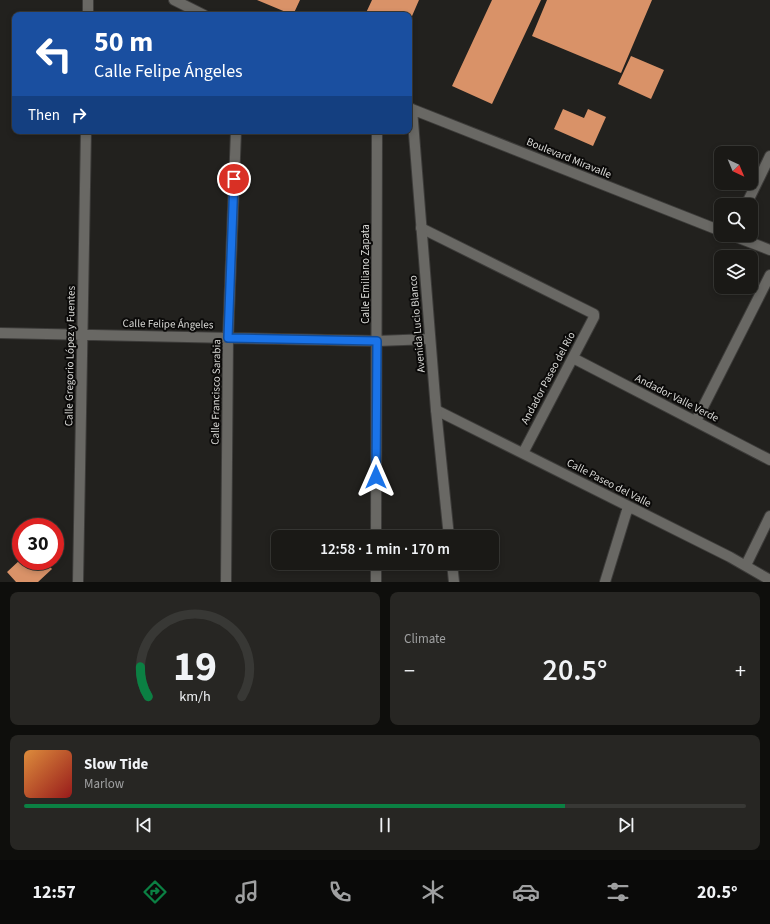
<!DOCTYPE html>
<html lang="en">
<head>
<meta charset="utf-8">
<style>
  body { margin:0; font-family:"Source Sans 3",sans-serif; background:#272623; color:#f1f3f6; height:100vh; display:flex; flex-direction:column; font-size:15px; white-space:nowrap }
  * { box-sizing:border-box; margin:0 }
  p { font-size:13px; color:#9fa0a1 }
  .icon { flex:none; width:22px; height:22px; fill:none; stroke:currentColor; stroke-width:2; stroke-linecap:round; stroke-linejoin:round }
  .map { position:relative; height:582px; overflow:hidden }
  .details { display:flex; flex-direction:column; gap:10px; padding:10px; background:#0e0e0c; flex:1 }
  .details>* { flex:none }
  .top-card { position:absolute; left:12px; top:12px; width:400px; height:122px; border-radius:8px; box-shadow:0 2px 6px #0003,0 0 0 1px #383835; background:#1a4fa0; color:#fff; overflow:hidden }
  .needle { width:26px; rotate:136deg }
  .controls { position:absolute; left:714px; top:146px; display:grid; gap:8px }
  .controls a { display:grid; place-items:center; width:44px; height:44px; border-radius:8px; background:#1a1916; box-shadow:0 2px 6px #0003,0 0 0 1px #383835; font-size:20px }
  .speed { position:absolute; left:12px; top:518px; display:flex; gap:8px; font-size:20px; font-weight:700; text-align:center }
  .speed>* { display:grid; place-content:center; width:52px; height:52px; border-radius:50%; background:#1a1916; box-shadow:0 2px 6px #0003,0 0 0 1px #383835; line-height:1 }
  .speed .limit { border:6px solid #d22; background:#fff; color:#111 }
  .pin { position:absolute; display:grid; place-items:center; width:34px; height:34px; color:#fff; margin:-17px; border:2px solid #fff; border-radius:50%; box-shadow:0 1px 4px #0007 }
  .me { position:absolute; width:44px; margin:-22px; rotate:0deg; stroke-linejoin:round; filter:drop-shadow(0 0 3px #0008) }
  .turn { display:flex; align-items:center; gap:14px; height:84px; padding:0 16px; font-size:18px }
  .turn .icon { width:52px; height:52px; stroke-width:2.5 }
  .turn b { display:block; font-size:28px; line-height:34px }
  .then { display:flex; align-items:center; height:38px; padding:0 16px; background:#0003; gap:8px; font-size:15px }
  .big { font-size:30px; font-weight:600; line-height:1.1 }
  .details .card { flex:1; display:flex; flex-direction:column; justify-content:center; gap:6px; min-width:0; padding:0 14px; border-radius:8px; background:#272623 }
  .details .dial { align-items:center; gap:0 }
  .dial svg { height:104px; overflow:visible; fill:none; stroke:#383835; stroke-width:7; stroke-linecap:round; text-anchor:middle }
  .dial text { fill:#f1f3f6; stroke:none }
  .song { display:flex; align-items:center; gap:12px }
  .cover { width:48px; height:48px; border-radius:6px; background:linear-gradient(135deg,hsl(30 70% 55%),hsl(0 70% 35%)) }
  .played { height:4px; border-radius:2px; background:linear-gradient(90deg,#0b8043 75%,#383835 75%) }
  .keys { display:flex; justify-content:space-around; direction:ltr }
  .heat { display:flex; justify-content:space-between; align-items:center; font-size:22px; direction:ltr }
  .details .tiles { flex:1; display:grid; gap:10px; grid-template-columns:1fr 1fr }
  .card:last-child { grid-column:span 2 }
  .trip { position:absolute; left:271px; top:530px; width:228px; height:40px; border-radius:8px; background:#1a1916; box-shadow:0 2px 6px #0003,0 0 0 1px #383835; font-weight:600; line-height:40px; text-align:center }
  .tabs { display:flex; height:64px; justify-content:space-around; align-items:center; background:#0a0a09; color:#9fa0a1 }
  .tabs .icon { width:28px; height:28px }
  .tabs .active { color:#0b8043 }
  .tabs b { font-size:18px; color:#f1f3f6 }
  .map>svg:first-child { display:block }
  .building { fill:#d99268 }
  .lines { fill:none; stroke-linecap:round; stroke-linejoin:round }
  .street-casing { stroke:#3d3c3a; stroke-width:12 }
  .secondary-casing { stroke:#3d3c3a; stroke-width:12 }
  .street { stroke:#696864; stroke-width:10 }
  .secondary { stroke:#696864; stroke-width:10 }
  .route-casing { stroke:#114b97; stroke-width:10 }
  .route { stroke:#1a73e8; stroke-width:7 }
  .labels { text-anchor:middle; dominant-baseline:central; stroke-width:4; stroke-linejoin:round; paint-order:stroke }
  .street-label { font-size:11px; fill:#dadad7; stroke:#0b0a09 }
</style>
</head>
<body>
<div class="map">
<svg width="770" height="582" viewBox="0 0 770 582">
  <rect width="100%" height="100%" fill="#22211e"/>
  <path class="building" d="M257,0H300L293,15Z
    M372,0H419L409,23V15H365Z
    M492,0H541L492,104L452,86Z
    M547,0H652L621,73L532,36Z
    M631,56L664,70L651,99L618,84Z
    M563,109L584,118L588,109L606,117L593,146L554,129Z
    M21,559V561H45L52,569L38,582H16L7,572Z"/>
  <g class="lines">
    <g class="street-casing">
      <path id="street" d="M88,15V0
        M746,205L770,156
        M421,228L594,314V317L523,453
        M0,333L377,341L430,339
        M573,358L770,460
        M436,410L730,557L770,580
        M696,421L770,275
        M376,537L377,131
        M746,565L770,516
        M78,582L86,131
        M226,582L228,338L236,131
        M376,582V563
        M605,582L628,507"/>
    </g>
    <g class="secondary-casing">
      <path id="secondary" d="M174,0L204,15
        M409,108L721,231
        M412,109L436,410L449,537
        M731,235L770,250
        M452,563L454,582"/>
    </g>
    <use href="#street" class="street"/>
    <use href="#secondary" class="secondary"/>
  </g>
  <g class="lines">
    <g class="route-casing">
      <path id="route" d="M234,179L228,338L377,341L376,477"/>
    </g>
    <use href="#route" class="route"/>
  </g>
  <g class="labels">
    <g class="street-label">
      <text transform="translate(569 158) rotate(22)">Boulevard Miravalle</text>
      <text transform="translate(365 274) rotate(-90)">Calle Emiliano Zapata</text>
      <text transform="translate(168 324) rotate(1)">Calle Felipe Ángeles</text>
      <text transform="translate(417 324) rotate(-95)">Avenida Lucio Blanco</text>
      <text transform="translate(70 356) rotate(-89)">Calle Gregorio López y Fuentes</text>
      <text transform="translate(548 378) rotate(-62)">Andador Paseo del Río</text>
      <text transform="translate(216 392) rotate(-89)">Calle Francisco Sarabia</text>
      <text transform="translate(677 398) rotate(27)">Andador Valle Verde</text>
      <text transform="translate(609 483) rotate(27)">Calle Paseo del Valle</text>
    </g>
  </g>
</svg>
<div class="controls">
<a><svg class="needle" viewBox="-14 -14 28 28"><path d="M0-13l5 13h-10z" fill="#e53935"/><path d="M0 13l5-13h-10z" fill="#9fa0a1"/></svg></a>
<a><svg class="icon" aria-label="search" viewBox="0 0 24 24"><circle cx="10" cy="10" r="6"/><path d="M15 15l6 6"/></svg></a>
<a><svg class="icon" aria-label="layers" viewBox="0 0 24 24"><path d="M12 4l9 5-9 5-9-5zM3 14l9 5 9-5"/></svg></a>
</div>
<div class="speed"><div class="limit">30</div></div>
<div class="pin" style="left:234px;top:179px;background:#d93025"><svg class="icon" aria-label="arrive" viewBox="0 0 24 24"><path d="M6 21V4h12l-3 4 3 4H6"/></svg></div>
<svg class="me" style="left:376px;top:477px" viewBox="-20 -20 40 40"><path d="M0-17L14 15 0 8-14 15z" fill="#1a73e8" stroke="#fff" stroke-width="4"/></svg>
<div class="trip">12:58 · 1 min · 170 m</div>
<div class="top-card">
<div class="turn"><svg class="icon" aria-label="left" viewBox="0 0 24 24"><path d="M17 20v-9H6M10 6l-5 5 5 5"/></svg><div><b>50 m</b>Calle Felipe Ángeles</div></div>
<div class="then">Then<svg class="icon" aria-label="right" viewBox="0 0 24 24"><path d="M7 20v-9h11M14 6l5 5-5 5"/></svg></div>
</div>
</div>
<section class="details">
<div class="tiles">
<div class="card dial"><svg viewBox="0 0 100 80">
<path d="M14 69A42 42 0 1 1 86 69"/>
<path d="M14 69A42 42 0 0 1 8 46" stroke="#0b8043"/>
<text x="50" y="56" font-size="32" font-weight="700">19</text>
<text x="50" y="72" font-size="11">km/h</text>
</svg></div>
<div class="card"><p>Climate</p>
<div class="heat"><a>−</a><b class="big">20.5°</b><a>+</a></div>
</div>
<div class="card">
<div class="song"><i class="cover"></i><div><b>Slow Tide</b><p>Marlow</p></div></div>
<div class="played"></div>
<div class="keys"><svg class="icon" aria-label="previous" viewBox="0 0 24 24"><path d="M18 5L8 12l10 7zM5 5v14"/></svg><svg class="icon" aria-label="pause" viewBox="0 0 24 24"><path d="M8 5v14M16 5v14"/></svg><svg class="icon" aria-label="next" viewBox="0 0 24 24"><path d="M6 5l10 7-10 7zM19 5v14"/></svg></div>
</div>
</div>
</section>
<nav class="tabs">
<b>12:57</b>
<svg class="icon active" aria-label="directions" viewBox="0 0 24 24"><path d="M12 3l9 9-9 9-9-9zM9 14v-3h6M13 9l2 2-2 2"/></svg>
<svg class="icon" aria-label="music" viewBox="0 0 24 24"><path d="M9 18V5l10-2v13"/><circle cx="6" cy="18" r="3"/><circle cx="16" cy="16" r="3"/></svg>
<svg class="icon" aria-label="phone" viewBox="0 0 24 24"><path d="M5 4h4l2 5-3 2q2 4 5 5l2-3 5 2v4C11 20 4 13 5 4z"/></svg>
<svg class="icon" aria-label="climate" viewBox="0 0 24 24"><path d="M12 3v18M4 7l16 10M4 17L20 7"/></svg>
<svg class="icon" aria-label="car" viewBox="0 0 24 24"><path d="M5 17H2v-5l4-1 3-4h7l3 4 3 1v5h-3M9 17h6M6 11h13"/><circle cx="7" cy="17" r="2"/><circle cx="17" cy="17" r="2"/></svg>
<svg class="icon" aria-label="filters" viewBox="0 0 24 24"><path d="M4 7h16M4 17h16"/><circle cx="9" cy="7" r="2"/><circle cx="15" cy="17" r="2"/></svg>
<b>20.5°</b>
</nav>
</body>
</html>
